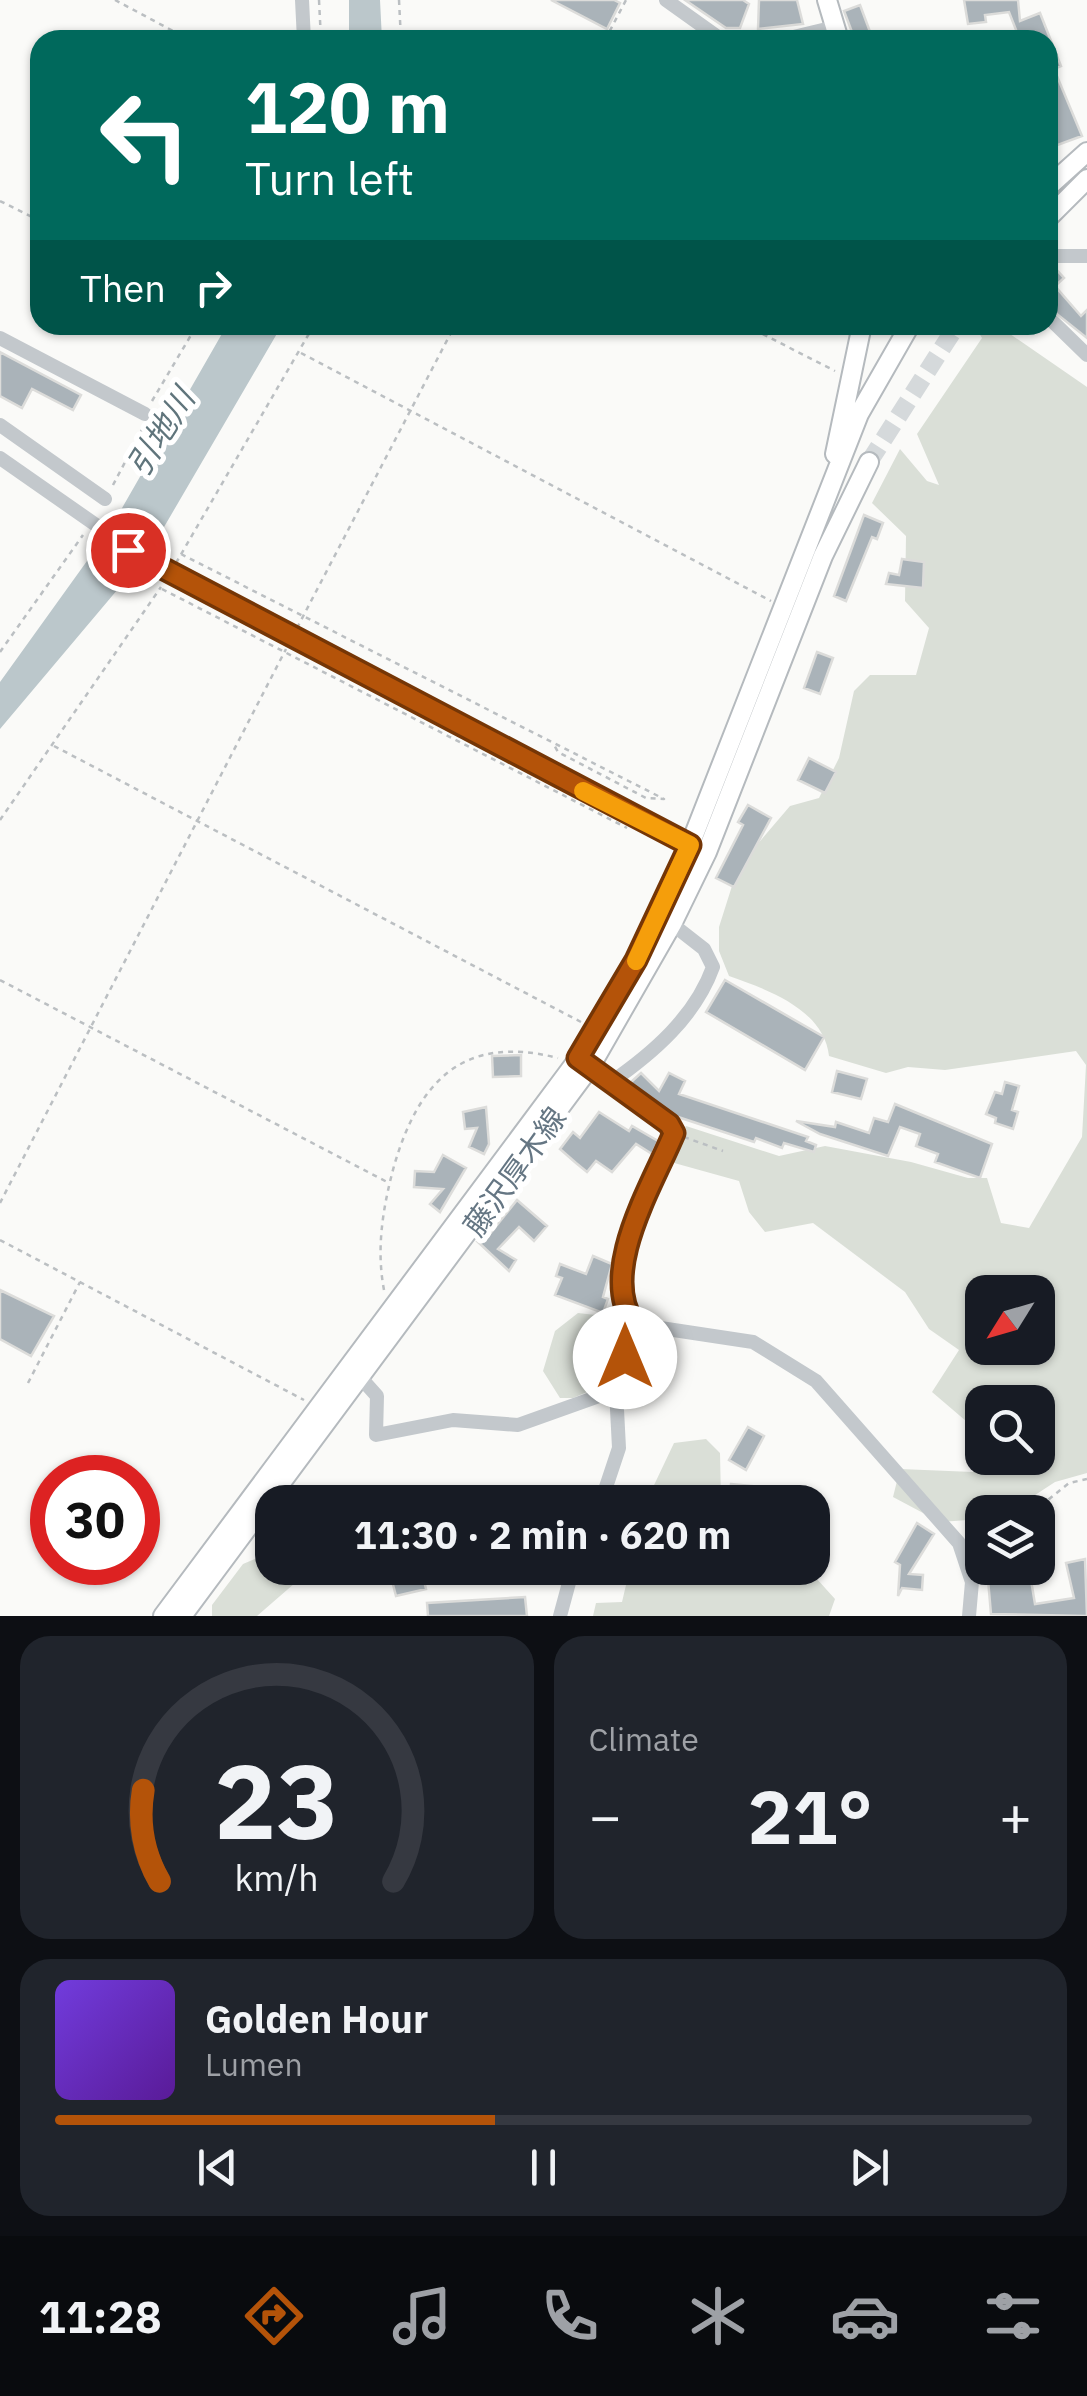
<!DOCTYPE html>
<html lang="en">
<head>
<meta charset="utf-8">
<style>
  body { margin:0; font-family:"IBM Plex Sans","Noto Sans JP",sans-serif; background:#20242c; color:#f1f3f6; height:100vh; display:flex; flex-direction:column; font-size:38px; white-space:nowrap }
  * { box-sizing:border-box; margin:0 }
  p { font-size:32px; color:#9ea1a6 }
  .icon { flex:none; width:55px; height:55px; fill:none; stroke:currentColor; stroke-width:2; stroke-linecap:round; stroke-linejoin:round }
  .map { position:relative; height:1616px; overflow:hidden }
  .details { display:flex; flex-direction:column; gap:20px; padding:20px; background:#0d0f14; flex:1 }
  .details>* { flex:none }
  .guide { position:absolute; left:30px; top:30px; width:1028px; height:305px; border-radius:30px; box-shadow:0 2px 8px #0004; background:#00695c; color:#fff; overflow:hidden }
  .needle { width:65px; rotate:233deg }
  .tools { position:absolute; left:965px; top:1275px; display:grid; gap:20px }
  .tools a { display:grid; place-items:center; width:90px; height:90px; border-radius:20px; background:#171b24; box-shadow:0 2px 8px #0004; font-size:50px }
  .speed { position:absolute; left:30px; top:1455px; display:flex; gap:20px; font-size:50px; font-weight:700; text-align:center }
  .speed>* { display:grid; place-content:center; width:130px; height:130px; border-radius:50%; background:#171b24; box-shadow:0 2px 8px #0004; line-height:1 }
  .speed .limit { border:15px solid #d22; background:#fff; color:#111 }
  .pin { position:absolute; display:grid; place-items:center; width:85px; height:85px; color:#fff; margin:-42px; border:5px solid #fff; border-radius:50%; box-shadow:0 2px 10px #0007 }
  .me { position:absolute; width:110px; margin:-55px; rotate:0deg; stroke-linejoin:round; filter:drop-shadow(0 0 8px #0008) }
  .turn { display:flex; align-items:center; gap:35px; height:210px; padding:0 50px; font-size:45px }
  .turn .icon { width:130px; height:130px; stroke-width:2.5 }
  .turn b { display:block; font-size:70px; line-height:85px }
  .then { display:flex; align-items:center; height:95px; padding:0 50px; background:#0003; gap:20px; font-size:38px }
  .big { font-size:75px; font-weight:800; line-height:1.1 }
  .details .widget { flex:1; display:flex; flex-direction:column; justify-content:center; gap:15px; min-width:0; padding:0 35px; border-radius:30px; background:#20242c }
  .details .dial { align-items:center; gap:0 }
  .dial svg { height:260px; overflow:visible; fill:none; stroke:#363941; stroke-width:7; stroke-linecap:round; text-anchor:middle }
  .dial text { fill:#f1f3f6; stroke:none }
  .song { display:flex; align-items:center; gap:30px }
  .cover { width:120px; height:120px; border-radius:15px; background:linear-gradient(135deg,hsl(260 70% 55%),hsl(270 70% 35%)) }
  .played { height:10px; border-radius:5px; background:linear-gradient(90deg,#b45309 45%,#363941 45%) }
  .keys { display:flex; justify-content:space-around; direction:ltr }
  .heat { display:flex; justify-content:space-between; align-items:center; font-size:55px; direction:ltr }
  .details .tiles { flex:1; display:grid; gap:20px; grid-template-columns:1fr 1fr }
  .widget:last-child { grid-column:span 2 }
  .trip { position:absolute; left:255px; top:1485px; width:575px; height:100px; border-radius:30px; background:#171b24; box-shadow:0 2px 8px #0004; font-weight:800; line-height:100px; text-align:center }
  .tabs { display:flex; height:160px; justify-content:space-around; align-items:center; background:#090b0e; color:#9ea1a6 }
  .tabs .icon { width:70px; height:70px }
  .tabs .selected { color:#b45309 }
  .tabs b { font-size:45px; color:#f1f3f6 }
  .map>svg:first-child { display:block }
  .green { fill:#dadfd7; fill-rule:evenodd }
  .water { fill:#bbc7cb }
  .building { fill:#aab3b9; stroke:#dcdcda; stroke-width:2.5 }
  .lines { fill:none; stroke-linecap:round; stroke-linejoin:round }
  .major-tunnel { stroke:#d5d9db; stroke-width:18; stroke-dasharray:18 9; stroke-linecap:butt }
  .major-casing { stroke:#b5babe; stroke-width:22 }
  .path { stroke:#bbbfc2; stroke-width:2.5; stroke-dasharray:5 5; stroke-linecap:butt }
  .minor { stroke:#c3c8cc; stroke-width:14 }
  .major { stroke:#fff; stroke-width:18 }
  .minor-bridge { stroke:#c3c8cc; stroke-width:14 }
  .route-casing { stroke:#753606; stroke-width:25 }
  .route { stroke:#b45309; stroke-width:18 }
  .slow { stroke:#f59e0b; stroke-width:18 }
  .labels { text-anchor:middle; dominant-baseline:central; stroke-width:10; stroke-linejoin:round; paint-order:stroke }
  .street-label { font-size:30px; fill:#657683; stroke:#fff }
  .water-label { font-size:32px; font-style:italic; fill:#60757c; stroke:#fff }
</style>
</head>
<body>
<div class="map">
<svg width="1087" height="1616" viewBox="0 0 1087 1616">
  <rect width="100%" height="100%" fill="#fafaf8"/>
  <path class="green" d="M990,325H997L1087,387V1473L1055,1482L1009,1512H982V1519L940,1522L893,1497L900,1469L973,1472L980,1433L932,1392L959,1350L929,1329L905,1292L813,1223L765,1232L749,1212L739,1181L667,1161L686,1126L779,1156L825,1146L911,1162L968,1178H987L1001,1223L1029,1228L1082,1137L1086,1065L1076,1051L945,1070L908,1067L886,1073L829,1056C824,1010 769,990 729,976L719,951V927L738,867L790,806L819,798L839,758L854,691L870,675H916L929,628L905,601L906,536L872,503L900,449L927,481L939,485L917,434L982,338L979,333ZM982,1292H1038V1348H982ZM982,1402H1038V1458H982Z
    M578,1313L622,1318L625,1340L608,1383L573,1398H560L543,1371L555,1331Z
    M706,1439L720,1453L721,1502H646L674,1443Z
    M264,1555L272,1558V1568H286L296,1577L295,1583L257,1616H212V1605L243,1564Z
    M630,1568H807L835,1599L829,1616H593L596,1603L622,1602Z"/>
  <path class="water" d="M349,0H380L382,40H349Z
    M227,325H282L150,551L0,729V682L110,529Z"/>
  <path class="building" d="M551,0H614L620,3L607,29Z
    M685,0H743L749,4L740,28H726Z
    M759,0H797L803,24L758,29Z
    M964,0H1018L1020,21L1040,13L1061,66L1054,69L1082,136L1055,146L1048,127V40H1020L1009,12L985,15L986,22L968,24Z
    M860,5L872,37L855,40L844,11Z
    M1048,267H1054L1064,278L1055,286L1081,316L1087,310V338L1048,307Z
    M0,352L81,395L73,410L32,389L22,408L0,396Z
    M864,515L883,523L877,539L872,537L846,601L834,596Z
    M902,559L924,562L923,588L886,584L889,573L899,575Z
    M817,652L833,658L820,694L804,688Z
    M809,758L836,772L825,793L798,780Z
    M748,805L771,818L734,887L716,878L743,825L738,822Z
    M725,980L824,1037L805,1070L706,1012Z
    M521,1055V1076L493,1077L492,1056Z
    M837,1071L867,1079L861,1099L832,1092Z
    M641,1073L659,1091L669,1073L685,1081L679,1094L808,1137L806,1141L816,1145L814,1152L784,1143L782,1148L756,1138L754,1142L675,1116L630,1083Z
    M1005,1082L1019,1086L1012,1110L1018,1112L1013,1129L995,1123L996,1118L986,1114L995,1092L1002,1094Z
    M895,1104L992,1144L980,1178L935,1162L938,1154L916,1146L920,1134L900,1127L888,1156L820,1134L796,1121L835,1127L836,1122L869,1133L874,1118L888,1122Z
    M486,1107L489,1144L484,1154L469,1147L477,1128L465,1129L463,1112Z
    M599,1112L629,1131L632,1126L658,1141L652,1154L636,1144L612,1172L596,1161L587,1172L576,1163L560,1149L573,1132L580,1138Z
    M443,1155L466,1168L440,1212L430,1204L443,1189L414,1187L415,1171L434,1172Z
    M517,1200L547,1226L534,1241L519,1227L498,1249L516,1260L509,1271L478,1242L484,1241Z
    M593,1256L612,1264L603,1297L608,1299L603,1313L555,1295L562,1278L556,1276L560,1264L586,1274Z
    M0,1290L54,1316L31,1356L0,1339Z
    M748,1427L764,1436L746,1470L729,1460Z
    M731,1484L781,1489L779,1502H729Z
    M917,1523L934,1534L909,1574L923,1575L922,1590L902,1588L898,1596L900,1565L895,1562Z
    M1085,1559L1087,1616L991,1614L987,1568H1029L1035,1604L1074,1598L1066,1563Z
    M421,1568L426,1589L396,1596L390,1573Z
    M525,1597L527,1616H428L427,1603Z"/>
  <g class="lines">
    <path class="major-tunnel" d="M869,462L957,325"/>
    <g class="major-casing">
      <path id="major" d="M827,0L839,40
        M1048,187L1087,152
        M1048,218L1087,179
        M835,454L862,325
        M163,1616L576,1062L637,960L690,845L859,414L910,325
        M182,1616L590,1067L672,924L707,852L823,556L869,462"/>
    </g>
    <path class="path" d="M115,0L190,40
      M319,0L321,40
      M399,0L401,40
      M605,40L626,0
      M0,201L40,221
      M745,325L835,371
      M301,353L771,601
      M152,401L197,325
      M113,485L144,426
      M181,554C342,636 503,717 664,799L646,798L558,752L553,743
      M176,563L314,325
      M162,589L627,828
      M297,628L455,325
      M0,652L83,535
      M54,746L581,1022
      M0,820L161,587
      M0,980L389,1183
      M684,1137L723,1151
      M0,1203L286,649
      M0,1240L304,1400
      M384,1290C376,1248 383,1207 394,1166C419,1080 464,1034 558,1058
      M28,1383L80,1282
      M1033,1512L1069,1483L1087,1479
      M968,1530L982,1527"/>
    <path class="minor" d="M302,0L304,40
      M666,0L722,40
      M720,38L775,40
      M781,40L835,27
      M1048,256H1087
      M1048,317L1087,355
      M0,338L145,414
      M0,425L105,499
      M521,759L697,848
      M586,1064L669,1124L673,1133C651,1187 597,1269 634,1324L753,1342L816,1381L959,1543L972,1582L969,1616
      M610,1083C653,1053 695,1017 713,967L704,949L672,924
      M360,1377L377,1396L376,1435L453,1420L518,1425L616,1390
      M601,1502L619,1448L616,1390L634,1324
      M560,1616L573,1568"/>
    <use href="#major" class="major"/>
    <path class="minor-bridge" d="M0,458L159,569L521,759"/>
  </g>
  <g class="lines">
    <g class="route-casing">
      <path id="route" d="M128,550L690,845L636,960L578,1058L669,1124L674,1133C652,1186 598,1272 634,1324L625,1357"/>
    </g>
    <use href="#route" class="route"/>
    <path class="slow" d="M583,791L690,845L636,961"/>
  </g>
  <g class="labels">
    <g class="street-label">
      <text transform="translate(514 1171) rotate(-54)">藤沢厚木線</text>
    </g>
    <g class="water-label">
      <text transform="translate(160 432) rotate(-58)">引地川</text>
    </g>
  </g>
</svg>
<div class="tools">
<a><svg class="needle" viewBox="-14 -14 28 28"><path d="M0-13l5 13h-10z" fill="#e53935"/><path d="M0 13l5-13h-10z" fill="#9ea1a6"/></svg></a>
<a><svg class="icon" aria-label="search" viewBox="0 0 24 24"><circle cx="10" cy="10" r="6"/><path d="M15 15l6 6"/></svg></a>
<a><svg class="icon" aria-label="layers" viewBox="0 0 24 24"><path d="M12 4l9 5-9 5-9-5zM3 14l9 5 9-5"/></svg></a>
</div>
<div class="speed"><div class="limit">30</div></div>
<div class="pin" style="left:128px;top:550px;background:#d93025"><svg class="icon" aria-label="arrive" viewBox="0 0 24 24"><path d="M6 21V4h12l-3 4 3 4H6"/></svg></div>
<svg class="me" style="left:625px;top:1357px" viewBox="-20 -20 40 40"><circle r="19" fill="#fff"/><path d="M0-13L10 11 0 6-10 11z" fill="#b45309"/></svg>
<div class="trip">11:30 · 2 min · 620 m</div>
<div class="guide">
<div class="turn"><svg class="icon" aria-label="left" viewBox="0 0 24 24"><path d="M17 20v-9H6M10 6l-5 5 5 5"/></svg><div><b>120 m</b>Turn left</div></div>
<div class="then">Then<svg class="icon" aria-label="right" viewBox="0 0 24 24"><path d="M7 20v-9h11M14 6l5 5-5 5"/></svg></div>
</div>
</div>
<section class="details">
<div class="tiles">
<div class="widget dial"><svg viewBox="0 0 100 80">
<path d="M14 69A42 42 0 1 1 86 69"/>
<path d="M14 69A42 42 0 0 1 9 41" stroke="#b45309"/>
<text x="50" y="56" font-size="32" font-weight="700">23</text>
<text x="50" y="72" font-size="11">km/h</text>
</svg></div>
<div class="widget"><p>Climate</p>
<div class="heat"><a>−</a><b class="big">21°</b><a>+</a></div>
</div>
<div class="widget">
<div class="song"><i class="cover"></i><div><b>Golden Hour</b><p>Lumen</p></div></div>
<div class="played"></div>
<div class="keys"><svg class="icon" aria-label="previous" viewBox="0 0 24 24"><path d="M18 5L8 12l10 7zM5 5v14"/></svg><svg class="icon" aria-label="pause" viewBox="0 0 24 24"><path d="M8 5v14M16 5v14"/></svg><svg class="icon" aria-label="next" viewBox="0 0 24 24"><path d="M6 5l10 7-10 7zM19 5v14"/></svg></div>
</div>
</div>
</section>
<nav class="tabs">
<b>11:28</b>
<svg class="icon selected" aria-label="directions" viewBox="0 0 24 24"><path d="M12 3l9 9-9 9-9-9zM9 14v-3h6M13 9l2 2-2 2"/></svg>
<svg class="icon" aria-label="music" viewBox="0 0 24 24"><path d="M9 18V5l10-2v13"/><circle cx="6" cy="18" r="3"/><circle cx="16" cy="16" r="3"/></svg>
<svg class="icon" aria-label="phone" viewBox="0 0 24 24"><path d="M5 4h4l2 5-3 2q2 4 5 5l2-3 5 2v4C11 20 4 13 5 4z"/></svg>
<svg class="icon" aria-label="climate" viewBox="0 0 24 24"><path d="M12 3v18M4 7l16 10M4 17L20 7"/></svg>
<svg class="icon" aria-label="car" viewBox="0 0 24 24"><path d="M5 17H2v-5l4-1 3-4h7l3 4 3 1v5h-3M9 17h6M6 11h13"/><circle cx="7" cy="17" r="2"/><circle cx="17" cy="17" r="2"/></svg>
<svg class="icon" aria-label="filters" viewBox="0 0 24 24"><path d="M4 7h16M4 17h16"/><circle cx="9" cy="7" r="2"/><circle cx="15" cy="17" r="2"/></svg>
</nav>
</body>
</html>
